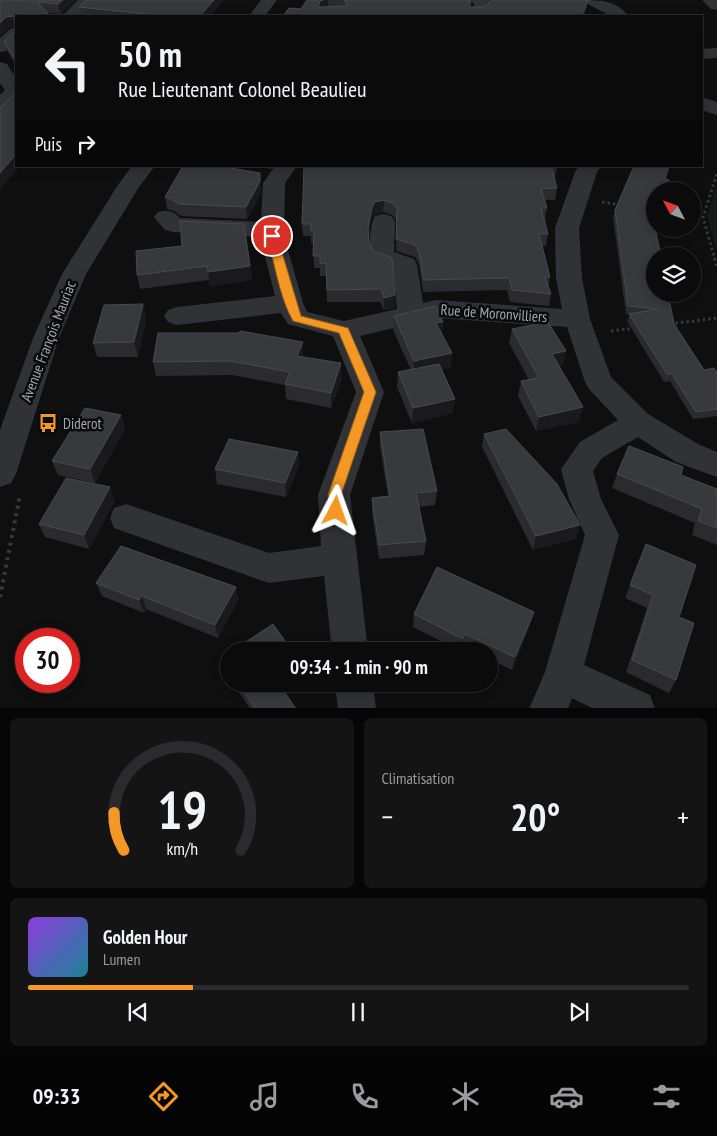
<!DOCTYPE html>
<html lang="fr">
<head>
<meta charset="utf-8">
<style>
  body { margin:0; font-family:"PT Sans Narrow",sans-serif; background:#141415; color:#f1f3f6; height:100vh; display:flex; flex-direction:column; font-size:19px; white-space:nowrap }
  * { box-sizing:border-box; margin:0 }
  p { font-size:16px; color:#9a9b9d }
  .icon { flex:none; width:28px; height:28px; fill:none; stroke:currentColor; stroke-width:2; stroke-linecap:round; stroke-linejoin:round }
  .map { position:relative; height:708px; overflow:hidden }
  .drawer { display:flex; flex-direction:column; gap:10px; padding:10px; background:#060607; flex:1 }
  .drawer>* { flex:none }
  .top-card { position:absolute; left:15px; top:15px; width:688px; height:152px; border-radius:0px; box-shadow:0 2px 12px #0003,0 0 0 1px #2b2b2d; background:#0b0b0c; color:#f1f3f6; overflow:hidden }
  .needle { width:32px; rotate:311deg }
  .fabs { position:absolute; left:646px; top:182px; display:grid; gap:10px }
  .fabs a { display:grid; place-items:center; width:55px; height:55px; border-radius:50%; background:#0b0b0c; box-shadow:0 2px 12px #0003,0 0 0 1px #2b2b2d; font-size:25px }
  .speed { position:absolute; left:15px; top:628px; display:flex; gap:10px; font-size:25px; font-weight:700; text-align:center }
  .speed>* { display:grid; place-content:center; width:65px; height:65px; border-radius:50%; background:#0b0b0c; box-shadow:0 2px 12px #0003,0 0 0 1px #2b2b2d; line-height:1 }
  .speed .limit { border:8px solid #d22; background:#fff; color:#111 }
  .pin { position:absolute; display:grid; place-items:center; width:42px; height:42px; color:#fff; margin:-21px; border:2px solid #fff; border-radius:50%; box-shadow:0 1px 5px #0007 }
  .me { position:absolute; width:55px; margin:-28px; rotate:4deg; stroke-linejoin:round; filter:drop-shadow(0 0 4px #0008) }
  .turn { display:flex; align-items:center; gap:18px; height:105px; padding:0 20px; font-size:22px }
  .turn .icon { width:65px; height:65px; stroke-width:2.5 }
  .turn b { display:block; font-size:35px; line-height:42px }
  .then { display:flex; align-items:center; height:48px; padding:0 20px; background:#0003; gap:10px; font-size:19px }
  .big { font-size:38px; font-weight:800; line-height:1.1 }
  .drawer .card { flex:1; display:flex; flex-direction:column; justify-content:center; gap:8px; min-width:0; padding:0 18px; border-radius:8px; background:#141415 }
  .drawer .dial { align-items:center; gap:0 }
  .dial svg { height:130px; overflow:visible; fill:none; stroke:#2b2b2d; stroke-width:7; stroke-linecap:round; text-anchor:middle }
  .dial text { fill:#f1f3f6; stroke:none }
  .song { display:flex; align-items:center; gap:15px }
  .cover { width:60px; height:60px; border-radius:8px; background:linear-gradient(135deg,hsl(270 70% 55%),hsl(190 70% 35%)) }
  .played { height:5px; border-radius:2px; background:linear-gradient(90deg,#f49724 25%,#2b2b2d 25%) }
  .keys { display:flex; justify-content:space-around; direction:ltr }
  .heat { display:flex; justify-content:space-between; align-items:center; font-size:28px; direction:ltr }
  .drawer .tiles { flex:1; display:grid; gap:10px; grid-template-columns:1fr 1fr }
  .card:last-child { grid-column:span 2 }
  .trip { position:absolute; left:220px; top:642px; width:278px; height:50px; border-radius:25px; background:#0b0b0c; box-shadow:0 2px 12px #0003,0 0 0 1px #2b2b2d; font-weight:800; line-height:50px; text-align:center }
  .dock { display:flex; height:80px; justify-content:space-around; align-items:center; background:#040405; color:#9a9b9d }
  .dock .icon { width:35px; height:35px }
  .dock .current { color:#f49724 }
  .dock b { font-size:22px; color:#f1f3f6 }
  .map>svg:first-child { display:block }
  .green { fill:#151b16 }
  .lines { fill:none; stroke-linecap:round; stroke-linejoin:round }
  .path-far1 { stroke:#36393c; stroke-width:3; stroke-dasharray:2.5 3; stroke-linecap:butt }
  .path { stroke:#36393c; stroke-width:4; stroke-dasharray:3 4.5; stroke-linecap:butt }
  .minor { fill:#303235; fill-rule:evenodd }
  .wall { fill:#2b2b2f }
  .shaded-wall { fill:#1a1a1d }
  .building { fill:#37393d; stroke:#484a4f }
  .route { fill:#f49724; stroke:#9f6217 }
  .labels { text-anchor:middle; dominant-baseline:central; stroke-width:5; stroke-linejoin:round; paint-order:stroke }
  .street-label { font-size:15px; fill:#a0a7b2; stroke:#0a0a0b }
  .poi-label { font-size:15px; fill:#a0a7b2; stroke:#0a0a0b; text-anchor:start }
</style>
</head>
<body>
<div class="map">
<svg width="717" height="709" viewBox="0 0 717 709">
  <rect width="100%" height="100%" fill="#0f0f10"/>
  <path class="green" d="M717,183V253L707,216Z"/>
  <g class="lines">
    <path class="path-far1" d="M717,174L703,217L717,267
      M602,202L621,205
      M692,216L703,217
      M670,324L717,318
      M611,331L635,328"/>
    <path class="path" d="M0,597L20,495"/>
    <path class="minor" d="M78,0H96L80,16H62Z
      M261,0H277L265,16H249Z
      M471,0H489L491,4L485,16H469L474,5Z
      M584,0C601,0 618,1 628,16H610L586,3Z
      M702,0H717V10L711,9Z
      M16,28V42L6,51L0,52V38L10,29Z
      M717,48V58L701,59V49Z
      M0,62L7,64L16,78V101L7,110L0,112V95L5,90L0,83Z
      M701,97L717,102V115L701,110Z
      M132,166H155L139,187L86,274L59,338L16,474L11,483L0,487V430L33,338L62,274L118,185Z
      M275,166H297L285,183L284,236L303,303L307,312L344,321L397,309L393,269C387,267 379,265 374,262C367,257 370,223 375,216L383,214L391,216L395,221L394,252L414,259L417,265L423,303L436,300L562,309L556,278L555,228L575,172L579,166H601L597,172L579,228L582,278L590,319L611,377L648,414L698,444L717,452V477L676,462L638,437L602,458L593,471L601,499L619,535L584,665L650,695L655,709H594L572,698L568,709H529L545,672L585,535L569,499L561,469L580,442L618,420L589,389L585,382L567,327L436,318L360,336L384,392L350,495L368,651H332L324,576L269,583L114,528L110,518L114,508L126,504L269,553L321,546L318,495L356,392L333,336L288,324L281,313L177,325L168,322L164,316L168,310L177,307L275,296L260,237L173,232L165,230L154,217L158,212C168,210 173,211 180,218L261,222L263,183Z
      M335,684H373L376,709H338Z"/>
  </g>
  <path class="wall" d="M0,0H75L61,14L47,13L16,16V66L8,52L4,42L15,31V27L9,28Z
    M86,0H224L210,16H82L79,7Z
    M307,0H472L471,7H486L587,6L584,16H283L301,9Z
    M255,166H274L271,169Z
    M304,166H557L555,178H554L557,188L555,200H545L547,208L545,220H544L548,234L546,246H542L550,277L548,286L551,294L549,306L510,302L507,290L423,292L419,264L415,257L396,251L397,221L392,215L383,212L375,214L371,219L369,237V242L395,308L384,310L380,302H327L326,276H320V268H314L313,243H311V236H303L302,224Z
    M665,179L666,187L665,191H655V229L674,324L704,370L717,372V416L693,419L670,381L664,382L627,321L630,314H626L613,217L615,210Z
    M261,185V193L247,219L181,216L174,211L167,209L165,197Z
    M136,251L250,266L252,280L210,286L209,280L140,289L137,275Z
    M143,304L146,319L138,357H97L93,343Z
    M394,316L443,322L442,334L451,368L442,369L453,413L412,423L397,387L398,372L411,370L393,330Z
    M512,329L566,351L563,365L559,366L579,422L536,431L518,396L521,381L529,380L509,343Z
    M303,357L342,378L331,408L286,399L285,385L232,375L156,376L153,362Z
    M121,415L125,429L95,483L58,475L52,461Z
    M380,432L437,491L435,505L419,507L426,541L424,555L379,559L372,512V498L388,496L380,446Z
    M484,434L576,539L533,550L482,447Z
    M298,452L299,466L286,497L217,484L215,469Z
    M617,474L681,475L717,489V545L692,535L695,523L612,488Z
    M115,501L89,549L45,537L39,524Z
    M646,544L679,617L676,680L669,693L626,672L647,608L625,598Z
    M96,583L236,587L238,600L218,638L146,609L144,613L102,596Z
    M414,614L530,625L512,670L489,659V651H473L463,647L461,651L413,627Z
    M229,654V675L226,670L223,658Z
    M234,684H293L284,690L296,709H250Z"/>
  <path class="shaded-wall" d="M63,0H75L61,14L58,4Z
    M214,0H224L210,16H200Z
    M323,0H328V9L318,7L320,1Z
    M471,0H472V6L468,16L469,7Z
    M588,0L587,6L584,16H582Z
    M14,16L16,27L9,28L0,36V23L6,17Z
    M16,154V166H19L0,190V173Z
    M260,173L261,185V193L247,219L246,207Z
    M384,200L383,212L375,214L371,219L368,240V228L372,207L375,202Z
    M250,266L252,280L210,286L208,272Z
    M395,295V308L384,310V298Z
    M143,304L146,319L138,357L134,342Z
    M443,322L442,337L436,323Z
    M303,342V357L297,356Z
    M566,351L563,365L549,368L552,354Z
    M452,353L451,368L414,375V361Z
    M341,363L342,378L331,408V393Z
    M455,399L453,413L412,423L413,408Z
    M583,407L579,422L536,431L539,417Z
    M121,415L125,429L95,483L90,469Z
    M298,452L299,466L286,497L285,483Z
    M110,487L115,501L89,549L84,535Z
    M580,525L576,539L533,550L536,536Z
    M236,587L238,600L218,638L215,625Z
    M142,596L146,609L144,613L139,600Z
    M534,612L530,625L512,670L515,657Z
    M465,634L463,647L461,651L463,639Z
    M278,684H293L279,693Z"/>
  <path class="building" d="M0,0H63L58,4L38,2L50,16H16V61L4,42L15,31L14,16L6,17L0,23Z
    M86,0H214L200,16H165L79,7Z
    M307,0H323L320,1L318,7L348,6L344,0H471L469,7H486L491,0H588L582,16H283L289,8L301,9Z
    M16,92V154L0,173V108Z
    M183,166H219L260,173V181L246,207L179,204L171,199L165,197Z
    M304,166H551L557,188L541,189L547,208H541L548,234H539L550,277H545L551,294L512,290L509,278L424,280L419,252L415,245L396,239L397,209L393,203L384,200L375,202L372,207L368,228L369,242L373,251L392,258L395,295L384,298L381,289L327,290L326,263L320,264V256H313L314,231H311V224H302Z
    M634,166H669L665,179L669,180L664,191H655V219L653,218L661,256H655V294H668L674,324L704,370L714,368L717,372V409L696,412L672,374H667L629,314L657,309L628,306L615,210Z
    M180,221L244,224L250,266L208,272L207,266L137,275L136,251L182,246Z
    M143,304L134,342L93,343L104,305Z
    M435,306L443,322L436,323L452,353L414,361L394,316Z
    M548,322L566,351L552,354L583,407L539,417L521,381L539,378L512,329Z
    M240,331L303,342L297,356L341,363L331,393L285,384L290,372L230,361L153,362L158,333H239Z
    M439,364L455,399L413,408L398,372Z
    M85,408L121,415L90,469L52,461Z
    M423,429L437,491L416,493L426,541L379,545L372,498L390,496L380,432Z
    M506,429L557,484L580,525L536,536L484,434Z
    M229,439L298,452L285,483L215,469Z
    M629,446L683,467L681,475L717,489V528L698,521L702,509L617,474Z
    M66,478L110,487L84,535L39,524Z
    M646,544L696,565L679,617L694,623L676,680L632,660L653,595L630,585Z
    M121,546L236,587L215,625L142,596L139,600L96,583Z
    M437,567L534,612L515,657L465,634L463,639L414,614Z
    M273,624L292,651H232Z
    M229,654V667L223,658Z
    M239,684H279L296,709H255Z"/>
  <path class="route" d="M272,233L277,236L301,316L348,328L376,392L341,495L342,511L340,515L336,517L331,515L328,495L364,392L339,333L293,321C279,296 275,264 267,236Z"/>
  <defs>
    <g id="bus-bare" transform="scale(1.5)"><path d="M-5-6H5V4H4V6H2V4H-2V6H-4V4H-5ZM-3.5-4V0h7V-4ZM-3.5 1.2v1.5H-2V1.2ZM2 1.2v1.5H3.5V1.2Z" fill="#f49724" stroke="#0a0a0b" stroke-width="2.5" paint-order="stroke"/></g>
  </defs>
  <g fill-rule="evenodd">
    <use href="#bus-bare" x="48" y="423"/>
  </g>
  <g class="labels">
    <g class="street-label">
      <text transform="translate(494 313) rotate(4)">Rue de Moronvilliers</text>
      <text transform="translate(48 341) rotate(-69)">Avenue François Mauriac</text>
    </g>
    <g class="poi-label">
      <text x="63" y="423">Diderot</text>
    </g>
  </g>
</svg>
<div class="fabs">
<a><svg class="needle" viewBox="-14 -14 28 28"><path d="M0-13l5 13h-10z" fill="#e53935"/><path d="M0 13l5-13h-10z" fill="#9a9b9d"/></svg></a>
<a><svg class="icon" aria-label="layers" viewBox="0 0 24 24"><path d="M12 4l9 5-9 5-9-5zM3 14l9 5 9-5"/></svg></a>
</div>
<div class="speed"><div class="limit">30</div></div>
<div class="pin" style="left:272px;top:236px;background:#d93025"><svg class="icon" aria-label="arrive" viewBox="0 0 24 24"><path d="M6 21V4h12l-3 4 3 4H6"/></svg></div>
<svg class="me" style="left:336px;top:511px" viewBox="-20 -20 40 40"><path d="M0-17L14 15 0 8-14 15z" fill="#f49724" stroke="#fff" stroke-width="4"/></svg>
<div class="trip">09:34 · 1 min · 90 m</div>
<div class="top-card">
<div class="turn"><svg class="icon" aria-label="left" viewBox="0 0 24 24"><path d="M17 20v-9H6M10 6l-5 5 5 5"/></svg><div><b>50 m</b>Rue Lieutenant Colonel Beaulieu</div></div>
<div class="then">Puis<svg class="icon" aria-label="right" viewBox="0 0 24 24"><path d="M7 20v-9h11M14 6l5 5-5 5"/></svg></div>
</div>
</div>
<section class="drawer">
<div class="tiles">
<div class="card dial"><svg viewBox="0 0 100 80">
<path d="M14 69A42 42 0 1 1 86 69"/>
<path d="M14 69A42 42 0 0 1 8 46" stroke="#f49724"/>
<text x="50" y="56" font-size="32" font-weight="700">19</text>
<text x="50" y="72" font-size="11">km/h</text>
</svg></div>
<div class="card"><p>Climatisation</p>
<div class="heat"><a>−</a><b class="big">20°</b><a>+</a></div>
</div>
<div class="card">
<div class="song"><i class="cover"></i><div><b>Golden Hour</b><p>Lumen</p></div></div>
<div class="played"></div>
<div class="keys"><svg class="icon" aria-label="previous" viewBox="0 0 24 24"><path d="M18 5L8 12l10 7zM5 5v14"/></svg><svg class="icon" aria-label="pause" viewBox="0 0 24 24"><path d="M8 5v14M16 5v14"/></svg><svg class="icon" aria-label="next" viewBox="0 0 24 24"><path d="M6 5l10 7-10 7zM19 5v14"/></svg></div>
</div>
</div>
</section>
<nav class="dock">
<b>09:33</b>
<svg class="icon current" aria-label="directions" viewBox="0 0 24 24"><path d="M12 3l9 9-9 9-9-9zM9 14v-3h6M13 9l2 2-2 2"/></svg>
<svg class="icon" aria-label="music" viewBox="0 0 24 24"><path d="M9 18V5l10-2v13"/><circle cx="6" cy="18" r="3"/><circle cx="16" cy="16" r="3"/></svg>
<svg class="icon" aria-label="phone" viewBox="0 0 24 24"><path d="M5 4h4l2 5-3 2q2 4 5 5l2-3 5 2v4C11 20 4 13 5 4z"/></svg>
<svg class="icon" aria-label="climate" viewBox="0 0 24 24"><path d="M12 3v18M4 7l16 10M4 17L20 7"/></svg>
<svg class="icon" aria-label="car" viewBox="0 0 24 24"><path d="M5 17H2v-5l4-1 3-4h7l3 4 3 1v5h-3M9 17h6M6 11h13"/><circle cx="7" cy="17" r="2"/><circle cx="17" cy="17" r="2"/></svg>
<svg class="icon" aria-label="filters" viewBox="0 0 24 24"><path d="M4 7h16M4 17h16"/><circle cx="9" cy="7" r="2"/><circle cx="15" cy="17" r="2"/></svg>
</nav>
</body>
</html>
